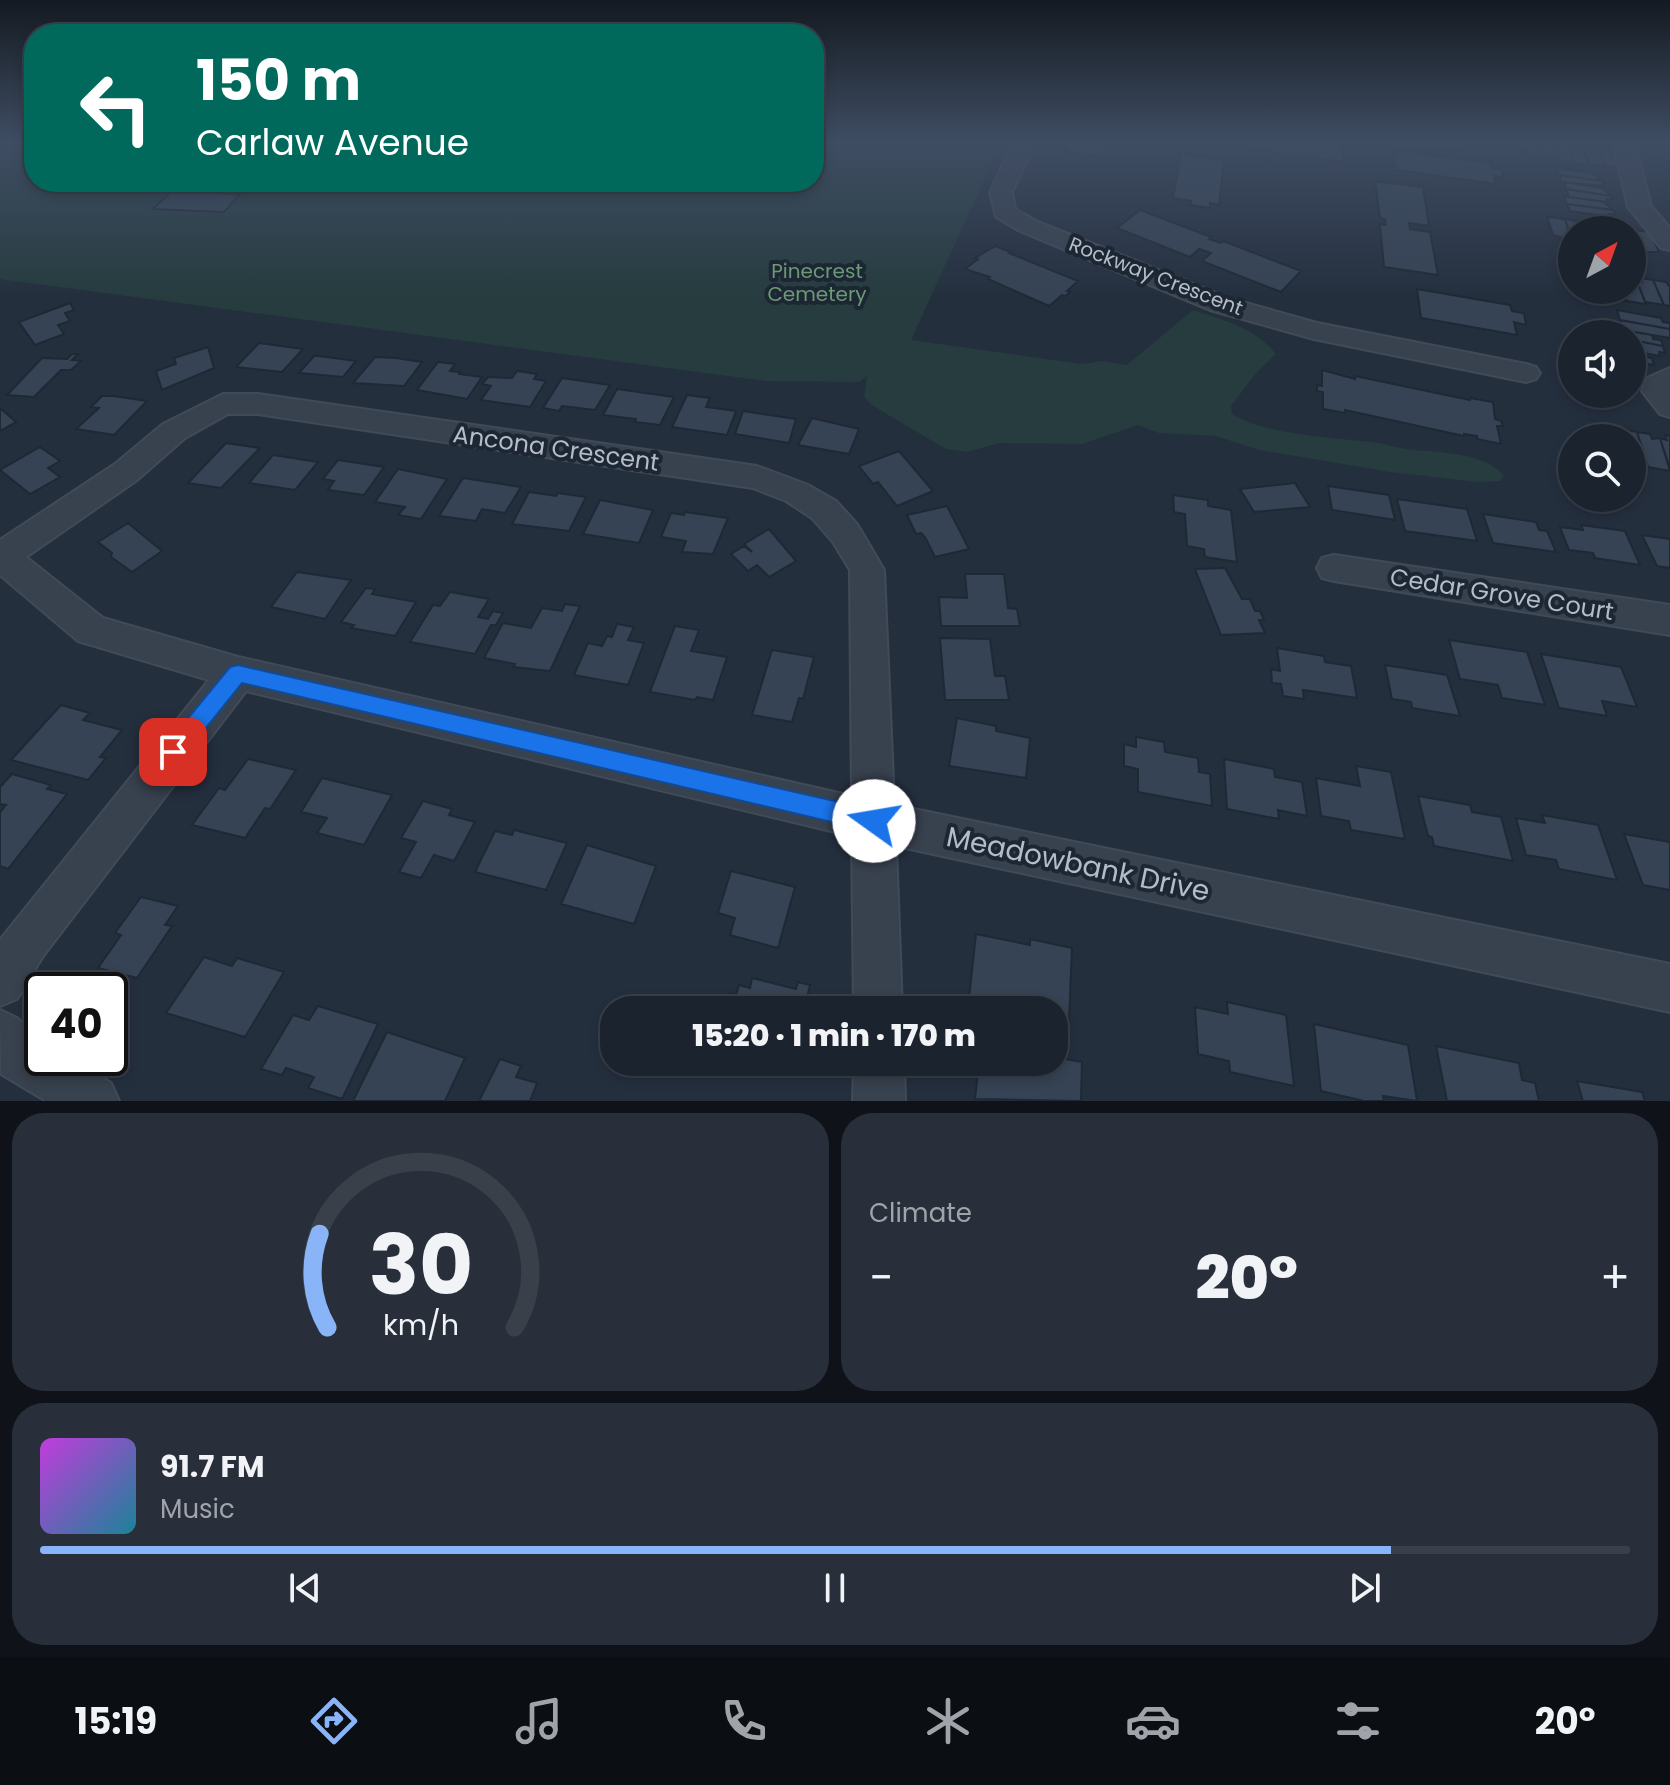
<!DOCTYPE html>
<html lang="en">
<head>
<meta charset="utf-8">
<style>
  body { margin:0; font-family:Poppins,sans-serif; background:#282f3a; color:#f1f3f6; height:100vh; display:flex; flex-direction:column; font-size:30px; white-space:nowrap }
  * { box-sizing:border-box; margin:0 }
  p { font-size:26px; color:#a0a4aa }
  .icon { flex:none; width:44px; height:44px; fill:none; stroke:currentColor; stroke-width:2; stroke-linecap:round; stroke-linejoin:round }
  .map { position:relative; height:1101px; overflow:hidden }
  .details { display:flex; flex-direction:column; gap:12px; padding:12px; background:#0f1319; flex:1 }
  .details>* { flex:none }
  .hud { position:absolute; left:24px; top:24px; width:800px; height:168px; border-radius:32px; box-shadow:0 4px 12px #0003,0 0 0 2px #39404a; background:#00695c; color:#fff; overflow:hidden }
  .needle { width:52px; rotate:41deg }
  .buttons { position:absolute; left:1558px; top:216px; display:grid; gap:16px }
  .buttons a { display:grid; place-items:center; width:88px; height:88px; border-radius:50%; background:#1b232e; box-shadow:0 4px 12px #0003,0 0 0 2px #39404a; font-size:40px }
  .speed { position:absolute; left:24px; top:972px; display:flex; gap:16px; font-size:40px; font-weight:700; text-align:center }
  .speed>* { display:grid; place-content:center; width:104px; height:104px; border-radius:50%; background:#1b232e; box-shadow:0 4px 12px #0003,0 0 0 2px #39404a; line-height:1 }
  .speed .limit { border:4px solid #111; border-radius:12px; background:#fff; color:#111 }
  .pin { position:absolute; display:grid; place-items:center; width:68px; height:68px; color:#fff; margin:-34px; border-radius:16px; box-shadow:0 4px 12px #0006 }
  .me { position:absolute; width:88px; margin:-44px; rotate:283deg; stroke-linejoin:round; filter:drop-shadow(0 0 6px #0008) }
  .turn { display:flex; align-items:center; gap:28px; height:168px; padding:0 40px; font-size:36px }
  .turn .icon { width:104px; height:104px; stroke-width:2.5 }
  .turn b { display:block; font-size:56px; line-height:68px }
  .big { font-size:60px; font-weight:800; line-height:1.1 }
  .details .card { flex:1; display:flex; flex-direction:column; justify-content:center; gap:12px; min-width:0; padding:0 28px; border-radius:32px; background:#282f3a }
  .details .dial { align-items:center; gap:0 }
  .dial svg { height:208px; overflow:visible; fill:none; stroke:#39404a; stroke-width:7; stroke-linecap:round; text-anchor:middle }
  .dial text { fill:#f1f3f6; stroke:none }
  .song { display:flex; align-items:center; gap:24px }
  .cover { width:96px; height:96px; border-radius:12px; background:linear-gradient(135deg,hsl(290 70% 55%),hsl(190 70% 35%)) }
  .played { height:8px; border-radius:4px; background:linear-gradient(90deg,#8ab4f8 85%,#39404a 85%) }
  .keys { display:flex; justify-content:space-around; direction:ltr }
  .heat { display:flex; justify-content:space-between; align-items:center; font-size:44px; direction:ltr }
  .details .tiles { flex:1; display:grid; gap:12px; grid-template-columns:1fr 1fr }
  .card:last-child { grid-column:span 2 }
  .trip { position:absolute; left:600px; top:996px; width:468px; height:80px; border-radius:32px; background:#1b232e; box-shadow:0 4px 12px #0003,0 0 0 2px #39404a; font-weight:800; line-height:80px; text-align:center }
  .dock { display:flex; height:128px; justify-content:space-around; align-items:center; background:#0b0e12; color:#a0a4aa }
  .dock .icon { width:56px; height:56px }
  .dock .active { color:#8ab4f8 }
  .dock b { font-size:36px; color:#f1f3f6 }
  .map>svg:first-child { display:block }
  .green { fill:#263c3f }
  .building { fill:#364354; stroke:#1f2835; stroke-width:2 }
  .lines { fill:none; stroke-linecap:round; stroke-linejoin:round }
  .minor-casing { stroke:#414a57; stroke-width:4 }
  .minor { fill:#38414e; fill-rule:evenodd }
  .route { fill:#1a73e8; stroke:#114b97; stroke-width:2 }
  .labels { text-anchor:middle; dominant-baseline:central; stroke-width:8; stroke-linejoin:round; paint-order:stroke }
  .far-park-label { font-size:20px; fill:#6b9a76; stroke:#1d2633 }
  .far-street-label { font-size:20px; fill:#b4bcc9; stroke:#1d2633 }
  .street-label { font-size:24px; fill:#b4bcc9; stroke:#1d2633 }
  .near-street-label { font-size:28px; fill:#b4bcc9; stroke:#1d2633 }
</style>
</head>
<body>
<div class="map">
<svg width="1670" height="1101" viewBox="0 0 1670 1101">
  <rect width="100%" height="100%" fill="#242f3e"/>
  <path class="green" d="M0,143H34V182H814V143H1001L911,340L1082,364L1102,361L1127,365L1193,310C1224,320 1255,328 1276,354L1256,373L1231,406L1232,414C1264,435 1341,438 1380,443C1420,457 1472,444 1504,475L1500,481L1478,482L1390,472L1259,450L1216,436L1159,433L1138,425L1082,444L999,443L967,452L946,449L873,406L864,397L867,376L859,382L765,381L0,279Z
    M1407,143H1513L1518,159Z"/>
  <path class="building" d="M1068,143H1112L1107,158L1065,151Z
    M1213,143H1342L1343,162L1267,151V148Z
    M1524,143H1538L1543,157L1527,155Z
    M1538,143L1554,145L1559,160L1543,157Z
    M1558,144L1568,146L1574,163L1560,161L1554,146Z
    M1568,146L1584,150L1590,165L1574,163Z
    M1588,147L1598,148L1605,166L1589,164L1583,149L1589,150Z
    M1598,148L1615,154L1621,168L1605,166Z
    M1393,150L1490,163L1491,168L1501,169L1503,177L1494,176L1496,184L1396,170Z
    M1181,154L1224,160L1219,205L1210,203V208L1190,205L1191,201L1173,198Z
    M1556,168L1593,173L1602,181L1559,175Z
    M1559,175L1602,181L1604,186L1561,182Z
    M1375,181L1423,187L1429,226L1409,223L1410,229L1430,232L1438,275L1384,267L1380,224L1386,225L1385,219L1380,218Z
    M1564,182L1602,188L1611,196L1566,189Z
    M1566,189L1611,196L1613,200L1607,199L1608,202L1569,197Z
    M171,192L240,194L224,212L153,209Z
    M1564,196L1604,202L1613,210L1567,204Z
    M1567,204L1613,210L1615,215L1609,214L1610,217L1570,211Z
    M1140,210L1211,237L1209,239L1221,243L1223,241L1301,271L1281,292L1202,261L1211,253L1199,249L1190,257L1117,228Z
    M1547,217L1565,219L1572,241L1553,235Z
    M1565,219L1581,222L1584,230H1572V241Z
    M1633,230L1650,232L1659,252H1642Z
    M995,246L1011,252L1009,253L1078,281L1067,291L1070,292L1066,296L1062,295L1049,306L988,279L990,277L965,269L978,259L975,258Z
    M1640,278L1653,280L1664,305L1645,302L1637,281L1642,282Z
    M1653,280L1666,282L1670,287V306L1664,305Z
    M1632,281H1637L1646,304L1627,301L1623,290H1632Z
    M1417,289L1510,305L1512,311L1524,313L1526,325L1514,322L1517,335L1421,318Z
    M1607,290H1623L1627,301L1610,298Z
    M70,303L74,310L65,313L70,321L58,325L64,334L35,345L19,322Z
    M1617,310L1661,318L1663,322L1670,323V329L1620,320Z
    M1620,320L1670,329V338L1623,330Z
    M1606,327L1652,335L1653,339L1661,340L1663,346L1632,340V334H1608Z
    M1632,340L1663,346L1665,353L1659,352L1660,356L1632,351Z
    M259,343L303,349L282,372L236,367Z
    M208,347L214,368L162,390L156,371L176,364L174,358Z
    M1632,351L1644,353L1645,357L1652,358L1654,365L1632,361Z
    M72,354H78L72,360L81,361L71,370H61L34,397L7,395L42,358L67,359Z
    M314,356H319L356,361L343,377L299,373Z
    M375,357L396,358L422,362L404,386L353,383Z
    M438,362L455,364L450,371L460,372L459,374L482,377L467,399L417,390Z
    M1322,370L1355,379V376L1470,400V398L1493,402L1495,419L1501,421L1503,426H1497L1501,444L1477,439V436L1464,434V436L1345,410V413L1323,409V392L1317,391V385L1322,386Z
    M517,371L537,374L534,379L546,381L530,407L481,400L491,386L482,384L488,377L512,378Z
    M562,378L610,385L595,410L562,406L559,411L543,408Z
    M617,389L674,397L660,425L635,422L636,419L603,415Z
    M687,395L710,398L706,407L736,411L727,435L672,427Z
    M102,396H113L147,401L114,435L76,429L99,408L91,407Z
    M0,408L16,422L0,431Z
    M743,411L796,419L789,443L735,434Z
    M812,418L859,429L849,454L798,445Z
    M1623,429L1637,432L1648,467L1632,463V438H1618L1616,432L1624,434Z
    M1637,432L1650,434L1652,439L1660,438L1670,471L1648,467Z
    M1665,435L1670,436V469L1660,438L1667,440Z
    M226,443L260,448L221,488L188,483Z
    M40,447L60,461L48,468L60,477L30,494L0,470Z
    M899,451L933,491L897,506L878,482L873,484L859,466Z
    M273,455L318,462L295,490L249,483Z
    M338,460L384,467L364,495L328,490L334,481L323,479Z
    M398,469L447,479L421,519L398,515L405,507L375,502Z
    M463,478L521,487L505,513L482,509L476,521L439,516Z
    M1295,483L1310,507L1254,512L1240,489Z
    M1328,486L1389,495L1395,520L1332,510Z
    M529,492L556,496L558,493L586,497L569,531L512,524Z
    M1173,495L1208,500V506L1231,510L1237,562L1205,557L1204,549L1187,546L1185,514L1174,512Z
    M1397,499L1467,509L1477,541L1405,531Z
    M600,500L653,510L639,543L583,534Z
    M947,506L969,549L935,557L925,537L921,533L916,534L907,515Z
    M685,512L728,518L713,554L682,552L686,541L661,537L671,513L684,515Z
    M1483,514L1536,522L1539,530L1547,531L1556,552L1493,543Z
    M128,523L162,551L132,572L111,557L112,553L98,542Z
    M1581,525L1625,531L1640,565L1595,558L1593,553L1569,550L1560,527L1583,530Z
    M769,529L796,561L769,577L757,565L748,571L731,554L744,546L752,552L744,544Z
    M1642,535L1670,539V568L1657,566Z
    M1225,568L1242,599H1250L1255,611H1260L1264,620H1259L1265,633L1221,635L1195,569Z
    M297,572L351,580L325,619L271,607Z
    M965,574H1004L1008,608L1017,609L1020,626H941L939,597L967,598Z
    M366,588L375,589L372,594L416,602L395,636L351,628L354,625L341,622Z
    M450,592L489,599L478,617L488,619L493,611L503,613L496,625H491L475,654L410,642L433,605L440,606Z
    M565,604L580,606L550,671L513,667L515,664L484,658L503,623L531,628L542,608L562,611Z
    M617,624L634,627L628,640L644,643L628,685L574,675L588,643L602,646L607,636L612,637Z
    M675,626L699,630L691,651L727,657L713,700L697,697L695,700L650,692Z
    M940,638L990,639L995,676H1005L1009,700H945Z
    M1449,640L1527,652L1545,705L1502,698L1498,685L1460,679Z
    M1277,648L1324,656L1325,662L1351,666L1357,698L1303,690L1304,699L1283,696L1281,684L1272,683L1271,669L1280,671Z
    M772,650L814,657L803,699L799,698L792,722L752,715Z
    M1541,654L1621,667L1637,707L1602,701L1607,716L1559,708Z
    M1385,665L1447,675L1460,716L1412,708L1411,702L1392,699Z
    M61,705L90,713L83,720L122,730L100,757L106,758L88,780L11,760Z
    M957,718L996,726V731L1030,738L1026,778L949,766Z
    M1136,737L1164,742L1165,752L1198,758L1199,772L1210,774L1212,806L1138,792V769L1124,766V744L1136,747Z
    M248,759L296,770L270,809L265,808L245,838L192,825L219,788L225,790Z
    M1224,759L1274,769L1275,777L1302,782L1307,816L1278,810L1279,819L1227,809Z
    M1356,766L1391,772L1405,839L1351,830L1349,821L1321,816L1316,778L1360,786Z
    M12,774L51,785L47,789L67,794L8,869L0,866V812L6,805L0,804V787Z
    M322,778L392,795L364,845L317,833L327,818L301,812Z
    M1418,796L1470,805L1472,812L1501,817L1513,861L1434,846L1432,837L1428,836Z
    M423,801L452,809L449,815L475,822L454,861L434,855L421,878L399,872L416,842L401,838Z
    M1542,815L1598,825L1617,880L1559,869L1556,860L1526,855L1516,818L1545,823Z
    M514,830L567,843L546,890L475,872L495,831L512,835Z
    M1624,834L1670,842V890L1643,885Z
    M587,845L656,866L634,924L561,904Z
    M731,871L795,887L778,948L730,935L735,918L718,913Z
    M141,897L178,906L165,925L172,926L137,978L98,968L121,935L115,933Z
    M976,934L1030,945V939L1072,948L1069,1021L1054,1017V1010H1021L969,998Z
    M204,957L232,966L237,958L284,972L245,1037L166,1013Z
    M752,978L796,989L798,982L810,985L807,998L797,996L794,1010H725L730,993L736,995L739,985L750,988Z
    M1227,1002L1286,1015L1294,1086L1230,1072L1229,1061L1198,1054L1195,1007L1228,1014Z
    M318,1006L378,1024L342,1099L308,1088L314,1077L286,1068L282,1075L261,1069L293,1015L309,1020Z
    M1314,1024L1408,1045L1417,1101L1383,1096L1384,1101H1364L1321,1091Z
    M387,1032L465,1058L445,1101H353Z
    M1436,1046L1519,1063L1522,1080L1535,1083L1539,1101H1447Z
    M1054,1057L1082,1062L1081,1101L975,1099L979,1062H1054Z
    M500,1059L521,1066L516,1077L537,1083L530,1101H479Z
    M718,1062H781L778,1075L772,1073L771,1077Z
    M1577,1081L1642,1092L1645,1101H1583Z"/>
  <g class="lines">
    <g class="minor-casing">
      <path id="minor" d="M1013,143H1035L1012,192L1015,209L1036,221L1228,298L1317,323L1526,364L1536,367L1540,373L1536,379L1526,382L1314,339L1210,310L1020,231L996,217L990,192Z
        M1613,143H1635L1651,206L1670,228V250L1661,248L1628,207Z
        M1670,368V417L1660,414L1642,391L1647,378Z
        M223,394H258L757,466L808,485L836,501L857,524L884,570L894,805L1670,964V1012L896,846L902,1010H854L852,836L246,691L43,956L17,999L0,1006V940L209,680L78,641L0,575V540L115,464L163,424ZM228,414H258L753,488L786,501L812,518L833,542L850,570L852,796L238,657L103,618L26,557L137,480L185,438Z
        M1334,555L1670,605V635L1334,581L1322,578L1317,568L1322,558Z
        M0,1010L17,1018L42,1042V1058H69L111,1083L119,1101H46L1,1074Z
        M854,1062H904L905,1101H853Z"/>
    </g>
    <use href="#minor" class="minor"/>
  </g>
  <linearGradient id="sky" x2="0" y2="1"><stop stop-color="#141a22"/><stop offset="0.48" stop-color="#3f4d63"/><stop offset="1" stop-color="#3f4d63" stop-opacity="0"/></linearGradient>
  <rect width="1670" height="297" fill="url(#sky)"/>
  <path class="route" d="M238,665L874,810L882,814L885,821L882,829L874,832L242,683L181,759L173,762L166,759L163,752L166,745L230,667Z"/>
  <g class="labels">
    <g class="far-park-label">
      <text x="817" y="271">Pinecrest<tspan x="817" dy="23">Cemetery</tspan></text>
    </g>
    <g class="far-street-label">
      <text transform="translate(1156 276) rotate(21)">Rockway Crescent</text>
    </g>
    <g class="street-label">
      <text transform="translate(556 448) rotate(8)">Ancona Crescent</text>
      <text transform="translate(1502 594) rotate(9)">Cedar Grove Court</text>
    </g>
    <g class="near-street-label">
      <text transform="translate(1078 864) rotate(12)">Meadowbank Drive</text>
    </g>
  </g>
</svg>
<div class="buttons">
<a><svg class="needle" viewBox="-14 -14 28 28"><path d="M0-13l5 13h-10z" fill="#e53935"/><path d="M0 13l5-13h-10z" fill="#a0a4aa"/></svg></a>
<a><svg class="icon" aria-label="sound" viewBox="0 0 24 24"><path d="M4 9h4l5-4v14l-5-4H4zM17 9q2 3 0 6"/></svg></a>
<a><svg class="icon" aria-label="search" viewBox="0 0 24 24"><circle cx="10" cy="10" r="6"/><path d="M15 15l6 6"/></svg></a>
</div>
<div class="speed"><div class="limit">40</div></div>
<div class="pin" style="left:173px;top:752px;background:#d93025"><svg class="icon" aria-label="arrive" viewBox="0 0 24 24"><path d="M6 21V4h12l-3 4 3 4H6"/></svg></div>
<svg class="me" style="left:874px;top:821px" viewBox="-20 -20 40 40"><circle r="19" fill="#fff"/><path d="M0-13L10 11 0 6-10 11z" fill="#1a73e8"/></svg>
<div class="trip">15:20 · 1 min · 170 m</div>
<div class="hud">
<div class="turn"><svg class="icon" aria-label="left" viewBox="0 0 24 24"><path d="M17 20v-9H6M10 6l-5 5 5 5"/></svg><div><b>150 m</b>Carlaw Avenue</div></div>
</div>
</div>
<section class="details">
<div class="tiles">
<div class="card dial"><svg viewBox="0 0 100 80">
<path d="M14 69A42 42 0 1 1 86 69"/>
<path d="M14 69A42 42 0 0 1 11 33" stroke="#8ab4f8"/>
<text x="50" y="56" font-size="32" font-weight="700">30</text>
<text x="50" y="72" font-size="11">km/h</text>
</svg></div>
<div class="card"><p>Climate</p>
<div class="heat"><a>−</a><b class="big">20°</b><a>+</a></div>
</div>
<div class="card">
<div class="song"><i class="cover"></i><div><b>91.7 FM</b><p>Music</p></div></div>
<div class="played"></div>
<div class="keys"><svg class="icon" aria-label="previous" viewBox="0 0 24 24"><path d="M18 5L8 12l10 7zM5 5v14"/></svg><svg class="icon" aria-label="pause" viewBox="0 0 24 24"><path d="M8 5v14M16 5v14"/></svg><svg class="icon" aria-label="next" viewBox="0 0 24 24"><path d="M6 5l10 7-10 7zM19 5v14"/></svg></div>
</div>
</div>
</section>
<nav class="dock">
<b>15:19</b>
<svg class="icon active" aria-label="directions" viewBox="0 0 24 24"><path d="M12 3l9 9-9 9-9-9zM9 14v-3h6M13 9l2 2-2 2"/></svg>
<svg class="icon" aria-label="music" viewBox="0 0 24 24"><path d="M9 18V5l10-2v13"/><circle cx="6" cy="18" r="3"/><circle cx="16" cy="16" r="3"/></svg>
<svg class="icon" aria-label="phone" viewBox="0 0 24 24"><path d="M5 4h4l2 5-3 2q2 4 5 5l2-3 5 2v4C11 20 4 13 5 4z"/></svg>
<svg class="icon" aria-label="climate" viewBox="0 0 24 24"><path d="M12 3v18M4 7l16 10M4 17L20 7"/></svg>
<svg class="icon" aria-label="car" viewBox="0 0 24 24"><path d="M5 17H2v-5l4-1 3-4h7l3 4 3 1v5h-3M9 17h6M6 11h13"/><circle cx="7" cy="17" r="2"/><circle cx="17" cy="17" r="2"/></svg>
<svg class="icon" aria-label="filters" viewBox="0 0 24 24"><path d="M4 7h16M4 17h16"/><circle cx="9" cy="7" r="2"/><circle cx="15" cy="17" r="2"/></svg>
<b>20°</b>
</nav>
</body>
</html>
